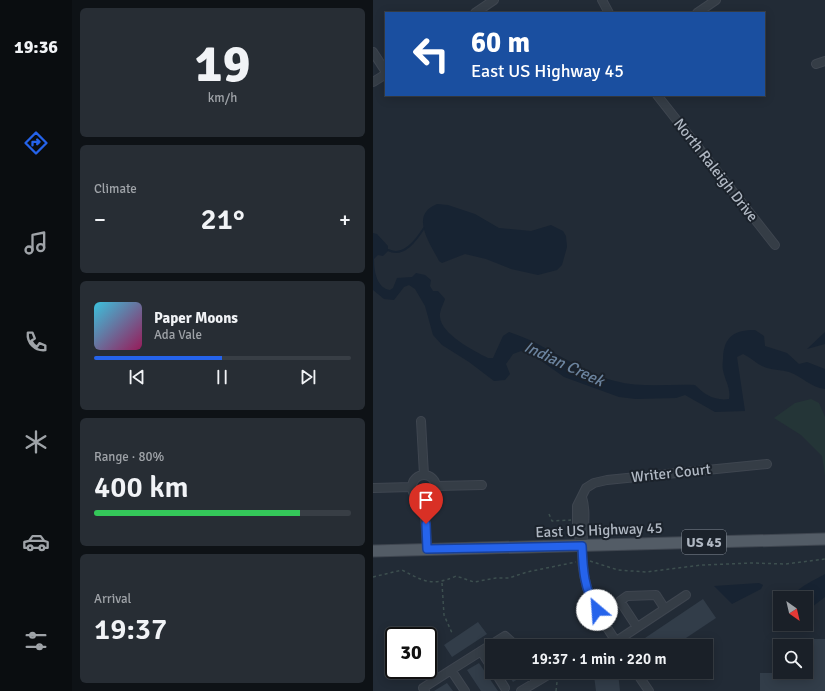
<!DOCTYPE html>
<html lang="en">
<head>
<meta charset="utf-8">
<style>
  body { margin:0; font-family:Signika,sans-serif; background:#272d34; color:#f1f3f6; height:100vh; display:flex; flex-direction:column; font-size:15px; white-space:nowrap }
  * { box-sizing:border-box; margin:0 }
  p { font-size:13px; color:#9fa3a8 }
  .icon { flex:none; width:22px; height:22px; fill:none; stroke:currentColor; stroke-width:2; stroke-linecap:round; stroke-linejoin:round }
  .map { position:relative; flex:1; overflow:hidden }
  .panel { display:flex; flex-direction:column; gap:8px; padding:8px; background:#0e1216; width:301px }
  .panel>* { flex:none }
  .hud { position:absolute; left:12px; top:12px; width:380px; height:84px; border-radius:0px; box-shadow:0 2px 10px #0003,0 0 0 1px #383e45; background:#1a4fa0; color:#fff; overflow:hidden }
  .needle { width:26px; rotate:146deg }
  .tools { position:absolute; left:400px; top:591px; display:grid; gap:8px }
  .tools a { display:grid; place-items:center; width:40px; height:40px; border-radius:0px; background:#1a2028; box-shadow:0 2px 10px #0003,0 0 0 1px #383e45; font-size:20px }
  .speed { position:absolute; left:12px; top:627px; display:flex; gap:8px; font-size:20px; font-weight:700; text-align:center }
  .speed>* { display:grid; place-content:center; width:52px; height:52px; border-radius:50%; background:#1a2028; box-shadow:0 2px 10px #0003,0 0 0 1px #383e45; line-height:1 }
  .speed .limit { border:2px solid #111; border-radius:6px; background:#fff; color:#111 }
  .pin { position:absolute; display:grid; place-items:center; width:34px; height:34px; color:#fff; margin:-41px -17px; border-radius:50% 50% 50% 0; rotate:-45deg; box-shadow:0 0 4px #0007 }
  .pin .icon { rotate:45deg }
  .me { position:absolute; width:44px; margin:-22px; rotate:333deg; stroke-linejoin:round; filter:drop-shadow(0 0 3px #0008) }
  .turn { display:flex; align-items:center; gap:14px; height:84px; padding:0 20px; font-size:18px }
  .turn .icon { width:52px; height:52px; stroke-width:2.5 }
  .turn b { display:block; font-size:28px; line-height:34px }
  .big { font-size:30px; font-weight:600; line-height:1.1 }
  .panel .card { flex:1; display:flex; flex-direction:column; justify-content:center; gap:6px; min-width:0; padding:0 14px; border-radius:6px; background:#272d34 }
  .panel .dial { align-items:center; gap:0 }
  .dial b { font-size:52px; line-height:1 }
  .song { display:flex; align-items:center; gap:12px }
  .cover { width:48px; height:48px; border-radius:6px; background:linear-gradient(135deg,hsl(190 70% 55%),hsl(330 70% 35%)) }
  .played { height:4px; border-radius:2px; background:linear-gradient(90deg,#2563eb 50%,#383e45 50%) }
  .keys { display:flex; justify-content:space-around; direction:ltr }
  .heat { display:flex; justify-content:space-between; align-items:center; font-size:22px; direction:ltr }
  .charge { height:6px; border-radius:3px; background:linear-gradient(90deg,#34c759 80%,#383e45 0) }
  .trip { position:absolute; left:112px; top:639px; width:228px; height:40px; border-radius:0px; background:#1a2028; box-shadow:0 2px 10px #0003,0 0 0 1px #383e45; font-weight:600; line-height:40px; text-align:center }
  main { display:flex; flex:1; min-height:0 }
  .menu { display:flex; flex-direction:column; width:72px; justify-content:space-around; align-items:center; background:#0a0d10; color:#9fa3a8 }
  .menu .icon { width:28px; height:28px }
  .menu .selected { color:#2563eb }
  .menu b { font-size:18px; color:#f1f3f6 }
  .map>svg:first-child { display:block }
  .green { fill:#243537 }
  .water { fill:#172332 }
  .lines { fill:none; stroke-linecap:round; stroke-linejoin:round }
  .stream { stroke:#172332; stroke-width:2 }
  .building { fill:#323d49 }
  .minor-casing { stroke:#3f4650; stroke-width:10 }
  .major-casing { stroke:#3f4650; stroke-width:13 }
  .path { stroke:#3d4f4f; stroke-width:1.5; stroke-dasharray:3 3; stroke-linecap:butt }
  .minor { stroke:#353d46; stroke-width:8 }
  .major { stroke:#535c66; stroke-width:11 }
  .route-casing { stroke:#184099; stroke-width:10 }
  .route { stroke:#2563eb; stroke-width:7 }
  .labels { text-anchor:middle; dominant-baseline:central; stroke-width:4; stroke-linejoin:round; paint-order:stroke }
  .shield { fill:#1b222b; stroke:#838b95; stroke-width:1 }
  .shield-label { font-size:14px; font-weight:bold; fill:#b0b8c3 }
  .street-label { font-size:15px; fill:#b0b8c3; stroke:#1b222b }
  .water-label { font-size:16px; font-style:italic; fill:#6c849f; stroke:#1b222b }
</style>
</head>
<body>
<main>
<nav class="menu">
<b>19:36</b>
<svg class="icon selected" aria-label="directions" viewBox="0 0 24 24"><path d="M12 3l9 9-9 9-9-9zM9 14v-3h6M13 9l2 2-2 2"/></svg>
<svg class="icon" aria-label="music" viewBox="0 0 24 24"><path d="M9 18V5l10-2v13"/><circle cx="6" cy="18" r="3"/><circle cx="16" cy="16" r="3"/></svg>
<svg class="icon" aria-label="phone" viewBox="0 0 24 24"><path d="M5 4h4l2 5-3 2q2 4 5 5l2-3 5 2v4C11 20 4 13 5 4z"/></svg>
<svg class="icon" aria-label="climate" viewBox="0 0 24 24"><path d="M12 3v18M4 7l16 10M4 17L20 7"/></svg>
<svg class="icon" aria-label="car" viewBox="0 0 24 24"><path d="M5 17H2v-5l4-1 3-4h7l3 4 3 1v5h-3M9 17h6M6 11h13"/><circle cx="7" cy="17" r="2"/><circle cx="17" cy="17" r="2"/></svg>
<svg class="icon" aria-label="filters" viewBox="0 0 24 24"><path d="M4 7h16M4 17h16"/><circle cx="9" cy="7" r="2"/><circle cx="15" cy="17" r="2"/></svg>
</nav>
<section class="panel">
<div class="card dial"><b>19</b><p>km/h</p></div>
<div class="card"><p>Climate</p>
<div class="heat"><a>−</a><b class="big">21°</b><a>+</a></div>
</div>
<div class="card">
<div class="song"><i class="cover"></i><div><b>Paper Moons</b><p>Ada Vale</p></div></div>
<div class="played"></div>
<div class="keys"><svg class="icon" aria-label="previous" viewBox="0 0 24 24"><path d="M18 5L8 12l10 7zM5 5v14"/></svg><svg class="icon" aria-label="pause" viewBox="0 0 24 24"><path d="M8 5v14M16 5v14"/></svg><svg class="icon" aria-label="next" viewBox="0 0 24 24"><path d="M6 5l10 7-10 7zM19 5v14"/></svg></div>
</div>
<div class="card"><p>Range · 80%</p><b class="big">400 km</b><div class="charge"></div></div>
<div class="card"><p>Arrival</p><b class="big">19:37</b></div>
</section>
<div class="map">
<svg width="452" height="691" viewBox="0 0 452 691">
  <rect width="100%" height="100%" fill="#222b36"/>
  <path class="green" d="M438,399L446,403L452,417V476L449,456L428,435L401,418L422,403Z"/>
  <path class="water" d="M64,204L75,205L102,214L126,228L158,231L178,225L190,231L193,236L194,247L189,265L184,270L165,275L138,269L113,259L92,254L69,263L66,261C57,243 36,215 64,204Z
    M0,233L4,234L15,246V251L10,256L5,255L1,259C1,272 4,288 17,290L20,288L24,278L39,277L43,273L52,275L58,280L57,286L60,291H65L72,299C70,305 66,312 67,317C68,334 101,351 115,358H120L130,336L136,332C174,344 204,371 242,381C268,388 295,384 322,385C332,395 342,401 356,399C358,388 352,381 350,370C349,366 350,361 350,358C351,336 362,330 382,330L391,336L392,346L414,353L426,364L434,362L452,369V389C437,387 430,377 416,372C409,370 401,370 394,368C384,365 379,358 370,354L364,357L372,411L342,412L312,395L303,398L263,399L246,397L191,377L157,353L148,351L140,354L133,364L137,374L132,380L121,381L96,362L69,345L60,335L52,306L42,289L36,285L31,287L21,300L11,299L0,290Z
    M452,332V344L434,349Z
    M452,574V597L439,607L433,608V598H419C424,587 442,580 452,574Z
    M386,583L390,585L388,589L359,604L341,586Z"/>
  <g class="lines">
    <path class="stream" d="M15,250C31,258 44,239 51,228"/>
  </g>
  <path class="building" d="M330,599L343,618L301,646H277L272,638Z
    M105,622L114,634L79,657L71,645Z
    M421,639L422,646H407V673L433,672V647H439V639H452V691H387V673H400L399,640Z
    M106,663L125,691H108L94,670Z
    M133,672H153V674L140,682Z
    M245,672L247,691H223L221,676Z
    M74,683L80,691H61Z"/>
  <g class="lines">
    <g class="minor-casing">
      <path id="minor" d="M229,0L236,13
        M102,13L121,0
        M324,13L343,0
        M0,52L13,72
        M443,64L452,61
        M0,82L13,74
        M284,95L402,245
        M48,421L51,475
        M39 487a12 12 0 1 1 24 0a12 12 0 1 1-24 0Z
        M63,486L109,485
        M0,488L39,487
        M209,497C214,514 210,530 209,547C208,591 223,611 246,646
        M51,498L54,549
        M209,546L204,529V506L213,488L221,483L234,480L394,464
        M264,627L247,601L254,596L283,595L292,609
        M236,646L313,595
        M108,651L119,668
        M122,672L132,688
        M158,672L163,681
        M263,672L276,691
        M52,691L50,688L78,670
        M92,691L78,670L132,636L143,646
        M148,691L180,672"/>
    </g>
    <g class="major-casing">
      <path id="major" d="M0,551L452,539"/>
    </g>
    <path class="path" d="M176,514L179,521L198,520
      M217,561L245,570L273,572L329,565L379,563L413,564L452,559
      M0,577L29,570C50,581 59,587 83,576L101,582L123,578H136L154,572L203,562
      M69,583L71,615L79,633
      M183,691L184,682"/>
    <use href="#minor" class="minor"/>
    <use href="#major" class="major"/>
  </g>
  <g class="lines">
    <g class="route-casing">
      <path id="route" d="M53,524L54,549L209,546C210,570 211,589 224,610"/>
    </g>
    <use href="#route" class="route"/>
  </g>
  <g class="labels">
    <rect class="shield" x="309" y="530" width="44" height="24" rx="3"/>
    <g class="shield-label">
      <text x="331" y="542">US 45</text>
    </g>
    <g class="street-label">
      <text transform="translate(343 170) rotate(52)">North Raleigh Drive</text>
      <text transform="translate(298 473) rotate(-6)">Writer Court</text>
      <text transform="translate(226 530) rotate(-2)">East US Highway 45</text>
    </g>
    <g class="water-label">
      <text transform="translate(191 364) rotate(25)">Indian Creek</text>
    </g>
  </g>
</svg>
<div class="tools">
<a><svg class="needle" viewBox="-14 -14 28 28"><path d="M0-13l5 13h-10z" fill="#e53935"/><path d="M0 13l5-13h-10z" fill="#9fa3a8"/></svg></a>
<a><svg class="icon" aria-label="search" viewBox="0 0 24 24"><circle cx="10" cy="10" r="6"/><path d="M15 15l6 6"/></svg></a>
</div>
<div class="speed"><div class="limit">30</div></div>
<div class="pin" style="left:53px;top:524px;background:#d93025"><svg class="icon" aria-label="arrive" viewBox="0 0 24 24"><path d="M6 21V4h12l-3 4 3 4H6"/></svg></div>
<svg class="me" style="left:224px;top:610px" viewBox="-20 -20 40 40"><circle r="19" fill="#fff"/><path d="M0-13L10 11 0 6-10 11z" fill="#2563eb"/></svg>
<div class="trip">19:37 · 1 min · 220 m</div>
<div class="hud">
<div class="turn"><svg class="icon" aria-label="left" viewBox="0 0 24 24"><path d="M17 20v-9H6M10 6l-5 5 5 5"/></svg><div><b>60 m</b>East US Highway 45</div></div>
</div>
</div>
</main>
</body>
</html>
